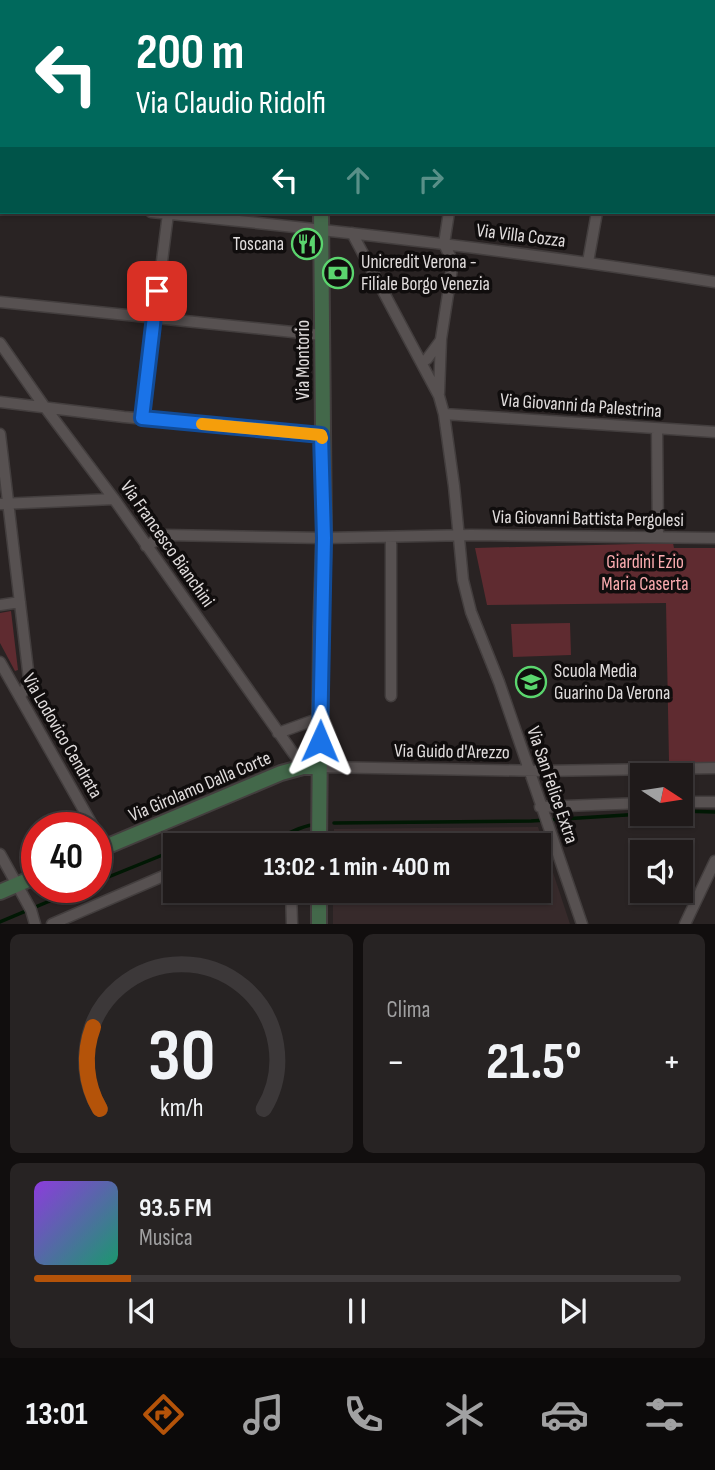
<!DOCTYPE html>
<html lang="it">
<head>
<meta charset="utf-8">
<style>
  body { margin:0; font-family:"Sofia Sans Condensed",sans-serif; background:#272323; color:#f1f3f6; height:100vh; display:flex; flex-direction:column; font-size:26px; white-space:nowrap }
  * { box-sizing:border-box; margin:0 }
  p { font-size:23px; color:#a1a1a2 }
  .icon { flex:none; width:38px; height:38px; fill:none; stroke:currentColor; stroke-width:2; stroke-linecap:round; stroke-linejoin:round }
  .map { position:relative; height:924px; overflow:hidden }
  .drawer { display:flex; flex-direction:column; gap:10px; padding:10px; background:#110e0e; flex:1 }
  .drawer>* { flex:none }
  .guide { position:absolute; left:0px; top:0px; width:716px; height:214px; box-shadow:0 2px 5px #0004,0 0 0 2px #3c3839; background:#00695c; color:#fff; overflow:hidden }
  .needle { width:46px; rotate:102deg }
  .controls { position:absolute; left:630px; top:763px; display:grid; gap:14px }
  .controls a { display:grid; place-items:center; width:63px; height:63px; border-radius:0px; background:#1f1a1a; box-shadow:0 2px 5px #0004,0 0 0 2px #3c3839; font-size:35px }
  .speed { position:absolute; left:21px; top:812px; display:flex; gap:14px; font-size:35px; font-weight:700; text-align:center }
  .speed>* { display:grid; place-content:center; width:91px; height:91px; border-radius:50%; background:#1f1a1a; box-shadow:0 2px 5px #0004,0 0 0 2px #3c3839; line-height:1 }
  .speed .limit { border:10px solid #d22; background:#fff; color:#111 }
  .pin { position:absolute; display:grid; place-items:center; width:60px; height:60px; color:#fff; margin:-30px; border-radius:14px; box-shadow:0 4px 10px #0006 }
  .me { position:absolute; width:77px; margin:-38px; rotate:1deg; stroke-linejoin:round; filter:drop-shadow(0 0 5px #0008) }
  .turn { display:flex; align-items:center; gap:24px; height:147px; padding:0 21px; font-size:32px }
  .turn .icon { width:91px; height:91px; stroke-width:2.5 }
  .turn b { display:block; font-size:49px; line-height:60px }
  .lanes { display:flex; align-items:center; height:66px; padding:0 21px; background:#0003; justify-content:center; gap:35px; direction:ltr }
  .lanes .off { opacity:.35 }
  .big { font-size:52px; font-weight:700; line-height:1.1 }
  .drawer .card { flex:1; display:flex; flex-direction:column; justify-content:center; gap:10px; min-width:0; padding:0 24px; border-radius:10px; background:#272323 }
  .drawer .dial { align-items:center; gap:0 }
  .dial svg { height:182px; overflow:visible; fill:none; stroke:#3c3839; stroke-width:7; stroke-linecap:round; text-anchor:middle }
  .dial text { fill:#f1f3f6; stroke:none }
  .song { display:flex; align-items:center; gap:21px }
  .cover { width:84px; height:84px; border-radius:10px; background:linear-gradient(135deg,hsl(270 70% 55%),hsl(160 70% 35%)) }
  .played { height:7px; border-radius:4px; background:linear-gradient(90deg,#b45309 15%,#3c3839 15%) }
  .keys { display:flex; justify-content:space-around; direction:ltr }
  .heat { display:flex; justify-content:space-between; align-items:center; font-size:38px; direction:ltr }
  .drawer .tiles { flex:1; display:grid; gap:10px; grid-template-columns:1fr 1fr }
  .card:last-child { grid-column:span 2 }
  .trip { position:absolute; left:163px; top:833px; width:388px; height:70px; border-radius:0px; background:#1f1a1a; box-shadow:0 2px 5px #0004,0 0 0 2px #3c3839; font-weight:700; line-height:70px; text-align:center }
  .tabs { display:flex; height:112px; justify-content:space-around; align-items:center; background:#0c0a0a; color:#a1a1a2 }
  .tabs .icon { width:49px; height:49px }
  .tabs .current { color:#b45309 }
  .tabs b { font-size:32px; color:#f1f3f6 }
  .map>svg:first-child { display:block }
  .built { fill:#372a2b }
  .green { fill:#5f2b30 }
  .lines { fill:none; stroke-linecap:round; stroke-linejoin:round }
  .stream { stroke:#011804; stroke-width:3.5 }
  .street-casing { stroke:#433e3e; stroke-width:13 }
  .secondary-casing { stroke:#433e3e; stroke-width:18 }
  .street { stroke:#575151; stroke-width:10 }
  .secondary { stroke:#43684a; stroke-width:14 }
  .route-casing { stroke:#114b97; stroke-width:18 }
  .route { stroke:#1a73e8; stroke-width:12 }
  .slow { stroke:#f59e0b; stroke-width:12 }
  .labels { text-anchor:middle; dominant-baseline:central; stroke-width:7; stroke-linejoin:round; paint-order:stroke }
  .street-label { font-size:19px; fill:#e1dddd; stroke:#100d0d }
  .poi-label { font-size:19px; fill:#e1dddd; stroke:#100d0d; text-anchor:start }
  .park-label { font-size:19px; fill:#fcacb0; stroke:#100d0d }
</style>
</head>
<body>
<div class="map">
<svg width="715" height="924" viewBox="0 0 715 924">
  <rect width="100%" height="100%" fill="#292323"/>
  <path class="built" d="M538,827L570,924H333V891H539V845H333L334,829Z"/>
  <path class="green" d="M673,543L674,548H715V762H669L666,603L487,605L475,548Z
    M11,611L18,670L15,671L0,643V613Z
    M570,623L571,655L513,657L511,624Z"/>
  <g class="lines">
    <path class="stream" d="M681,811L715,812
      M334,823L531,821L642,814
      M199,845C225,843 251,842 277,837C290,834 300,826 313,825
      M96,882L175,850
      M0,922L83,887"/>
    <g class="street-casing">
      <path id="street" d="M81,0L82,2
        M194,0L195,2
        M401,0H404
        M152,2L155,0
        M492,2V0
        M637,2V0
        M714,63H715
        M0,98L2,97
        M0,196H2
        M151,212C340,231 528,252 715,282
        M352,233L439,396L444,414L454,486L463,580L471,612L499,682L582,924
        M588,262L597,212
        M0,302L322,335
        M0,343L44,406L114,499L303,767
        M422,362L427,359L441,340
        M439,393L441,339L453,262L444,244L449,212
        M0,402L124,417L321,435
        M444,414L715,432
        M142,418L168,214
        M657,429L658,537
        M0,434L29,679L25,689L20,696
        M0,504L114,499
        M146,546L166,535L324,538L471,535L715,538
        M0,605L20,602
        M0,662L94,828
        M391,696V537
        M278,733L320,718
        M320,767L543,771L715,768
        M681,802H715
        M540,807L642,803
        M96,831L105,847
        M0,854L31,910L35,924
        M291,891L292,924
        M52,924L175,871
        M685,924L715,861"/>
    </g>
    <g class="secondary-casing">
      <path id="secondary" d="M322,0V2
        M319,845L321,627L324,538L321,212
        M96,851L281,773L303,767H320
        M0,892L37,876
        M319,924V891"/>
    </g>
    <use href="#street" class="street"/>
    <use href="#secondary" class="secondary"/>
  </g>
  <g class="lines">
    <g class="route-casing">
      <path id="route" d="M157,291L142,418L321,435L324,538L320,741"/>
    </g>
    <use href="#route" class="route"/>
    <path class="slow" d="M202,424L321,435L322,438"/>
  </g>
  <defs>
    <g id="restaurant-ring" transform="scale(1.575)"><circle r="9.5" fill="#100d0d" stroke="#5bd56e" stroke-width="1.5"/><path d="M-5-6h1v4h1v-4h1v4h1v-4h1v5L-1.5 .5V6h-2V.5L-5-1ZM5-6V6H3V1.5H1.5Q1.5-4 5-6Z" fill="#5bd56e"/></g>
    <g id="bank-ring" transform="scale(1.575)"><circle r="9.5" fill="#100d0d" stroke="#5bd56e" stroke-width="1.5"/><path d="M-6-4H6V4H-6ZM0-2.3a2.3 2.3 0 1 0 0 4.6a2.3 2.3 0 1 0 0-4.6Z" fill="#5bd56e"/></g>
    <g id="school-ring" transform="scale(1.575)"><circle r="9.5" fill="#100d0d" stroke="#5bd56e" stroke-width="1.5"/><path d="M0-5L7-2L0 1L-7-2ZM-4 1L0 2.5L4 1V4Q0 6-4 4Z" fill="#5bd56e"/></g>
  </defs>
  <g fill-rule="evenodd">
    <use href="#restaurant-ring" x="307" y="244"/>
    <use href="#bank-ring" x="338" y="273"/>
    <use href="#school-ring" x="531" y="682"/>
  </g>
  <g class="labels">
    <g class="street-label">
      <text transform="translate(521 236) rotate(7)">Via Villa Cozza</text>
      <text transform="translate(303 360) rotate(-90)">Via Montorio</text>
      <text transform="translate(581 406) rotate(4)">Via Giovanni da Palestrina</text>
      <text transform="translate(588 519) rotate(1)">Via Giovanni Battista Pergolesi</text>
      <text transform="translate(167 544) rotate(55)">Via Francesco Bianchini</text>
      <text transform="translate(62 736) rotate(60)">Via Lodovico Cendrata</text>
      <text transform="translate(452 752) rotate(1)">Via Guido d'Arezzo</text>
      <text transform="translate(552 785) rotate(71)">Via San Felice Extra</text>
      <text transform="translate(200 787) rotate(-23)">Via Girolamo Dalla Corte</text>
    </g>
    <g class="poi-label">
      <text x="284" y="244" text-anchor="end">Toscana</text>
      <text x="361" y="262">Unicredit Verona -<tspan x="361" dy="22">Filiale Borgo Venezia</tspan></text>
      <text x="554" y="671">Scuola Media<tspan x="554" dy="22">Guarino Da Verona</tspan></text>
    </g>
    <g class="park-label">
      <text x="645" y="562">Giardini Ezio<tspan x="645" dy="22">Maria Caserta</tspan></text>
    </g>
  </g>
</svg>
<div class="controls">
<a><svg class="needle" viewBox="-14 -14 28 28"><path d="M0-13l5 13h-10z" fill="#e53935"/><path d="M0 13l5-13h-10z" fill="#a1a1a2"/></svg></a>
<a><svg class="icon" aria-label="sound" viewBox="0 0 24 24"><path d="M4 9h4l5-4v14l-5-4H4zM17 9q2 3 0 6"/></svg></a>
</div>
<div class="speed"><div class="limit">40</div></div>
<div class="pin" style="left:157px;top:291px;background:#d93025"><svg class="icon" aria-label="arrive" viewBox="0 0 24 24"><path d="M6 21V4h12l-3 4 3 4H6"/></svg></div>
<svg class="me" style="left:320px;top:741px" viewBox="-20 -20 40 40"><path d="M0-17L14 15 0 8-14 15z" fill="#1a73e8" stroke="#fff" stroke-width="4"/></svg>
<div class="trip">13:02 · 1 min · 400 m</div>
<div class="guide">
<div class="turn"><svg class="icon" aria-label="left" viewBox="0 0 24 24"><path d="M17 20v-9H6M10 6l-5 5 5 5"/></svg><div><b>200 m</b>Via Claudio Ridolfi</div></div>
<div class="lanes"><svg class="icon" aria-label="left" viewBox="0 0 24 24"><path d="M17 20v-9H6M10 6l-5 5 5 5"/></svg><svg class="icon off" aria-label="ahead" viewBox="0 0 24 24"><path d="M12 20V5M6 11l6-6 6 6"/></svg><svg class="icon off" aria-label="right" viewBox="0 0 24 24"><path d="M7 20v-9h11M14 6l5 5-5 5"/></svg></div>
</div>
</div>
<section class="drawer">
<div class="tiles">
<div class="card dial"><svg viewBox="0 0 100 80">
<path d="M14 69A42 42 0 1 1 86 69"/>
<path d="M14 69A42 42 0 0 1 11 33" stroke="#b45309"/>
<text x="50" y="56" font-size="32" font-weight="700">30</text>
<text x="50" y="72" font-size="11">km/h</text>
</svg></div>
<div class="card"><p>Clima</p>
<div class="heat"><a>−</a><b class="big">21.5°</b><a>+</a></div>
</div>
<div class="card">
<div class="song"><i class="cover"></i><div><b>93.5 FM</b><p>Musica</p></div></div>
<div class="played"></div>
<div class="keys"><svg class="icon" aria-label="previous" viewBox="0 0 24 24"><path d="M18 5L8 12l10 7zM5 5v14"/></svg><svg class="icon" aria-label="pause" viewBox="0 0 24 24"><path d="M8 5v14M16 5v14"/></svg><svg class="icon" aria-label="next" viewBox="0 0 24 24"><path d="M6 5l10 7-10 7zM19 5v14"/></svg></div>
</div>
</div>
</section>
<nav class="tabs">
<b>13:01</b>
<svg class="icon current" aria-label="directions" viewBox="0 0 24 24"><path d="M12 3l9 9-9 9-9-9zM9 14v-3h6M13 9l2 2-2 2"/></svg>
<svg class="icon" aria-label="music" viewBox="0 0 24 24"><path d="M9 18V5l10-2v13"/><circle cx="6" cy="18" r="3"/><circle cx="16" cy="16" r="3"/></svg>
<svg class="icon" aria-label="phone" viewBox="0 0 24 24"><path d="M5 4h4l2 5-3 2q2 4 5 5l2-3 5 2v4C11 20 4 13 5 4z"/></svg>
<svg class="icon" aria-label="climate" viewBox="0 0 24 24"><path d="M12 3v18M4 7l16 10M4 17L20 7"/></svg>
<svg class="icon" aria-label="car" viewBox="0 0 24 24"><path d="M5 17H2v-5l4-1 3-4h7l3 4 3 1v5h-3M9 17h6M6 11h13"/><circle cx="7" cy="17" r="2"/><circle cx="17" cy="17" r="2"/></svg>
<svg class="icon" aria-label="filters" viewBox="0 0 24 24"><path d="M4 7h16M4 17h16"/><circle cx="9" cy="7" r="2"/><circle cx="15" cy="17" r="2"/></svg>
</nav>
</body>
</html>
